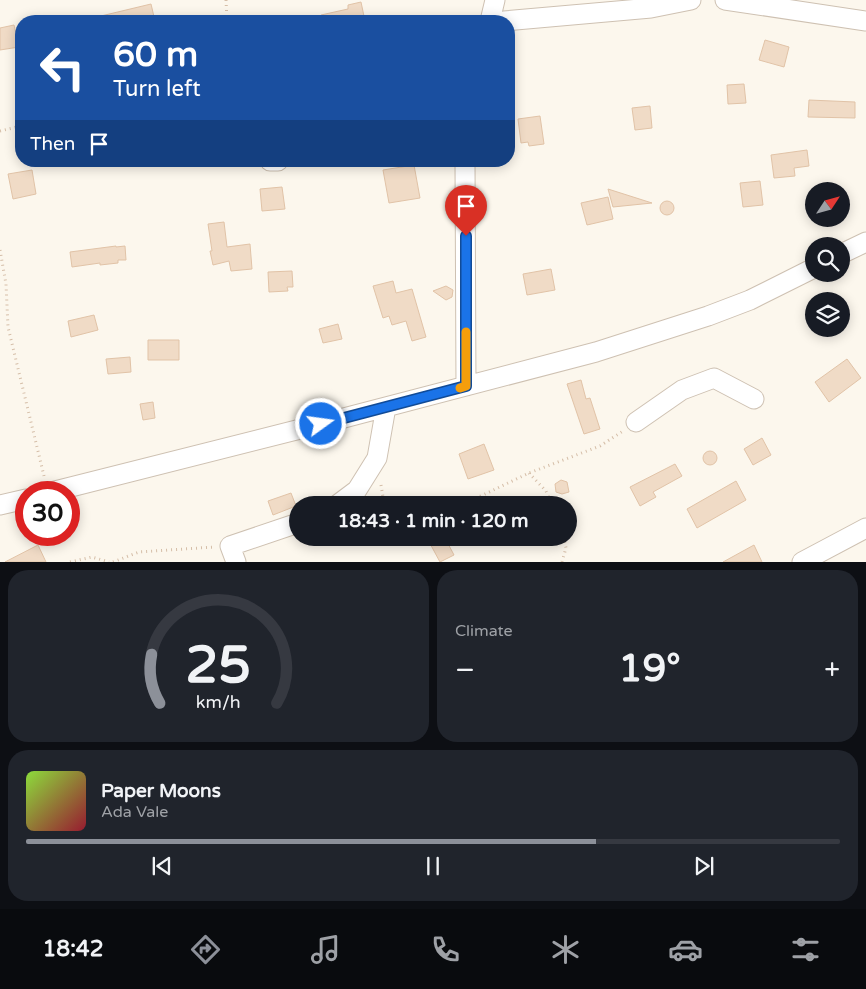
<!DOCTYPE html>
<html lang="en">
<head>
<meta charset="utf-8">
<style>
  body { margin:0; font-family:"Varela Round",sans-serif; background:#20242c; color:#f1f3f6; height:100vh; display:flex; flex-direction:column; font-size:19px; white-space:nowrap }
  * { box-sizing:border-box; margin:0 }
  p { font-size:16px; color:#9ea1a6 }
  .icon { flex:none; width:28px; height:28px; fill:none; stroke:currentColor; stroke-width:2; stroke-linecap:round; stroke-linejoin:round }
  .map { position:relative; height:562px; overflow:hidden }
  .sheet { display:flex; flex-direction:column; gap:8px; padding:8px; background:#0d0f14; flex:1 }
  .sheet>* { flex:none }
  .guide { position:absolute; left:15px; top:15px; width:500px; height:152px; border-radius:20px; box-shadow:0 2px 12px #0003; background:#1a4fa0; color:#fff; overflow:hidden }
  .needle { width:32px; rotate:54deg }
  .buttons { position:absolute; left:805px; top:182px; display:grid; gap:10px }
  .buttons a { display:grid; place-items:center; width:45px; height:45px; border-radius:50%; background:#171b24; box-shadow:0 2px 12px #0003; font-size:25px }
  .speed { position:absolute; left:15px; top:481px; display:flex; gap:10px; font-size:25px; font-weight:700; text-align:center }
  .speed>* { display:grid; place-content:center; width:65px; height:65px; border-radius:50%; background:#171b24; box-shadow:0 2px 12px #0003; line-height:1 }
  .speed .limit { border:8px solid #d22; background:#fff; color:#111 }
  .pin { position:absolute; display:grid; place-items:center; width:42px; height:42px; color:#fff; margin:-51px -21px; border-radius:50% 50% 50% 0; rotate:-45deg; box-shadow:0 0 5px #0007 }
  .pin .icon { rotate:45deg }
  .me { position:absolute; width:55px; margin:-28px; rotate:76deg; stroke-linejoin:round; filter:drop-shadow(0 0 4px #0008) }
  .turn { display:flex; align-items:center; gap:18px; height:105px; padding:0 15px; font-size:22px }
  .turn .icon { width:65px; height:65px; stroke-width:2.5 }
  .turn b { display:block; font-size:35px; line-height:42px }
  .then { display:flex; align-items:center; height:48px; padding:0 15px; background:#0003; gap:10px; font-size:19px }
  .big { font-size:38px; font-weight:800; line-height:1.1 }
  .sheet .tile { flex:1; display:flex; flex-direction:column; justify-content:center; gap:8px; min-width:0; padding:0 18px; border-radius:20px; background:#20242c }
  .sheet .dial { align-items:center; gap:0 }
  .dial svg { height:130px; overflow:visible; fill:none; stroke:#363941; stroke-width:7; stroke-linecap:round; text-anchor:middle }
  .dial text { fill:#f1f3f6; stroke:none }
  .song { display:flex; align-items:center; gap:15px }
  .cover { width:60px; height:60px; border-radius:8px; background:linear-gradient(135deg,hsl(90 70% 55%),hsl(350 70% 35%)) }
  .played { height:5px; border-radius:2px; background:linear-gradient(90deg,#8c9099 70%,#363941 70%) }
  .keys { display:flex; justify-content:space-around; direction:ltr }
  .heat { display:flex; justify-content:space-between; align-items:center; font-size:28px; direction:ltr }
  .sheet .tiles { flex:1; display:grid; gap:8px; grid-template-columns:1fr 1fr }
  .tile:last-child { grid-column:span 2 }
  .trip { position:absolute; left:289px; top:496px; width:288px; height:50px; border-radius:25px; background:#171b24; box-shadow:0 2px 12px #0003; font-weight:800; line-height:50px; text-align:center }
  .menu { display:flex; height:80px; justify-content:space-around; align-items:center; background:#090b0e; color:#9ea1a6 }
  .menu .icon { width:35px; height:35px }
  .menu .current { color:#8c9099 }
  .menu b { font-size:22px; color:#f1f3f6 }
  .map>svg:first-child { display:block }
  .building { fill:#f0dbc6; stroke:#e1c3a7 }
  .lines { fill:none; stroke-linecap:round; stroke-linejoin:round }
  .street-casing { stroke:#cec1b2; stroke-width:21 }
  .path { stroke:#d5bea8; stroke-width:3; stroke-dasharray:1 4; stroke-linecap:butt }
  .street { stroke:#fff; stroke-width:19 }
  .route-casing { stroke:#114b97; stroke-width:12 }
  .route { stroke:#1a73e8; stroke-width:9 }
  .slow { stroke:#f59e0b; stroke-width:9 }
</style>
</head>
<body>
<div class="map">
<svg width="866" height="562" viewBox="0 0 866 562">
  <rect width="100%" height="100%" fill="#fcf7ed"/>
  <path class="building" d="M361,2L365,21H322L321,15L348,9V5Z
    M151,4L155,21H102L101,16Z
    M14,25L19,47L0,50V28Z
    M765,40L789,47L784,67L759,60Z
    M744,84L746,103L728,104L727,85Z
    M809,100L855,102V118L808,117Z
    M650,106L652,128L635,130L632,108Z
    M540,116L544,144L529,146L528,142L521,143L518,119Z
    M807,150L809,166L794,168L795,176L774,178L771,155Z
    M414,165L420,198L389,203L383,170Z
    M32,170L36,194L13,199L8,174Z
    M760,181L763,205L743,207L740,183Z
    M282,187L285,209L262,211L260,189Z
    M608,189L652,203L613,207Z
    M608,197L613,219L587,225L581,203Z
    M660 208a7 7 0 1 1 14 0a7 7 0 1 1-14 0Z
    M224,222L227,247L250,244L252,269L231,271L229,261L213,265L210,251H212L208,224Z
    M116,246V247L125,246L126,260H118V263L100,265V263L72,267L70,252Z
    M551,269L555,290L527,295L523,274Z
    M292,271L293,287H287L288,291L269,292L268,272Z
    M393,281L396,293L412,289L426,337L412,341L406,321L392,325L389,316L383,318L373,286Z
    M446,286L453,290L452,297L446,300L433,291Z
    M94,315L98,330L71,337L68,321Z
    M338,324L342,339L323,343L319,329Z
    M148,340H179V360H148Z
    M130,357L131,372L108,374L106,359Z
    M847,359L861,378L829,402L815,382Z
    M581,380L586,399L590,398L600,429L584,434L567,384Z
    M153,402L155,418L143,420L140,404Z
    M762,438L771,455L753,465L744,449Z
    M484,444L494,470L468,479L459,454Z
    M703 458a7 7 0 1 1 14 0a7 7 0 1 1-14 0Z
    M675,464L682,476L653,492L656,497L640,506L630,487Z
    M561,480L567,482L569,492L562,494L556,492L555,484Z
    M736,481L746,500L697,528L687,509Z
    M291,493L296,506L273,515L268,501Z
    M427,538H445L454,555L440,562Z
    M38,545L46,562H5Z
    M754,545L762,562H723Z"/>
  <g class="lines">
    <g class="street-casing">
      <path id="street" d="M725,0L866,21
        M490,21L495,0
        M504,21L651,8L691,0
        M270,161H278
        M465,161L466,386
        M841,254L866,242
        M636,422L682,390L714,378L754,399
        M51,492L340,419L596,352L708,316L750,300L814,268
        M0,505L26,499
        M337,505L357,490L377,458L386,407
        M236,562L230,546L298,523
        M802,562L866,528"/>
    </g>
    <path class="path" d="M226,0L227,21
      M0,131L21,126
      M0,250L6,284L8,327L44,476
      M529,473L546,491L552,505
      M381,485L383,497L388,505
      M462,505L529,473L600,446L623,431
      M70,562L92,557L109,562
      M113,562L139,552L214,547
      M562,562L566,548L564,538"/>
    <use href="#street" class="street"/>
  </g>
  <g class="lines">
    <g class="route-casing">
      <path id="route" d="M321,424L466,386V236"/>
    </g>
    <use href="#route" class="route"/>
    <path class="slow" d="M460,388L466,386V332"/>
  </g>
</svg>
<div class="buttons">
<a><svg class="needle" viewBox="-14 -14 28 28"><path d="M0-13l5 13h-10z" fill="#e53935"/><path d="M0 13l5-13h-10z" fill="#9ea1a6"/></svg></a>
<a><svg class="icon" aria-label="search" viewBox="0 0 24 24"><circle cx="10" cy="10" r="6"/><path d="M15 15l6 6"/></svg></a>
<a><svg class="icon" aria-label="layers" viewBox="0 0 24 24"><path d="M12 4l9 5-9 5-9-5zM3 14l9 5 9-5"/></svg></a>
</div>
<div class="speed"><div class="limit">30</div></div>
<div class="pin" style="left:466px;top:236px;background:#d93025"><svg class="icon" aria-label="arrive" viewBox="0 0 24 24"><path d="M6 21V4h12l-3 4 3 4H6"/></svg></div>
<svg class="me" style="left:321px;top:424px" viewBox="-20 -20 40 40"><circle r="17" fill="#1a73e8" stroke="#fff" stroke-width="3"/><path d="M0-11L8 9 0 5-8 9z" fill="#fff"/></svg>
<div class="trip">18:43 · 1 min · 120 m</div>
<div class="guide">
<div class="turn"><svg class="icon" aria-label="left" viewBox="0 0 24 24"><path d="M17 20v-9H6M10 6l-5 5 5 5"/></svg><div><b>60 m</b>Turn left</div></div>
<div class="then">Then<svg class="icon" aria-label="arrive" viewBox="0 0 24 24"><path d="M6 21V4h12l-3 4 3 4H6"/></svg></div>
</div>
</div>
<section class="sheet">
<div class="tiles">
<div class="tile dial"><svg viewBox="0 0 100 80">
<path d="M14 69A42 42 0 1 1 86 69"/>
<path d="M14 69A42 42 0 0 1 9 39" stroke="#8c9099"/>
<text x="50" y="56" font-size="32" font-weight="700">25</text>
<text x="50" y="72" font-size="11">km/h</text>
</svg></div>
<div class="tile"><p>Climate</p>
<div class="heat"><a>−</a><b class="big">19°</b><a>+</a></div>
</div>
<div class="tile">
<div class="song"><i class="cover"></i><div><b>Paper Moons</b><p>Ada Vale</p></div></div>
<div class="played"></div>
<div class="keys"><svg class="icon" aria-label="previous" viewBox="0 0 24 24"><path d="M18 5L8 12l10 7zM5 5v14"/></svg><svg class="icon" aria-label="pause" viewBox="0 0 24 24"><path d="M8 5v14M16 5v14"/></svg><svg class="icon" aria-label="next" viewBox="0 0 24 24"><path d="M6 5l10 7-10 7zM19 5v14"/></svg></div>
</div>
</div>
</section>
<nav class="menu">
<b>18:42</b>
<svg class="icon current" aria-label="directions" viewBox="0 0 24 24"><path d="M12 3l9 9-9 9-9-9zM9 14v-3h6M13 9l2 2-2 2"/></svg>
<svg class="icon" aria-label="music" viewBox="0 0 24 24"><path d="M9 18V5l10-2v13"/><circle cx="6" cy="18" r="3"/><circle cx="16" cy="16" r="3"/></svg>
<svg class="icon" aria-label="phone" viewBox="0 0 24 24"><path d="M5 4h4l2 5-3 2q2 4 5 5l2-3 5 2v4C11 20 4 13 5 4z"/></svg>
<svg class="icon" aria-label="climate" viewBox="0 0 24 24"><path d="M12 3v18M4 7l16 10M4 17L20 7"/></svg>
<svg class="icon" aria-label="car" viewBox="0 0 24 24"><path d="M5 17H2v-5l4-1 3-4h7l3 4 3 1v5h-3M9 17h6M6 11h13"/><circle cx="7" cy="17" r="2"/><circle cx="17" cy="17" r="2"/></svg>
<svg class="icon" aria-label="filters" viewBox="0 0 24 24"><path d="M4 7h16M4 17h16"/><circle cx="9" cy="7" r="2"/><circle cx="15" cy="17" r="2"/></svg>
</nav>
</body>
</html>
